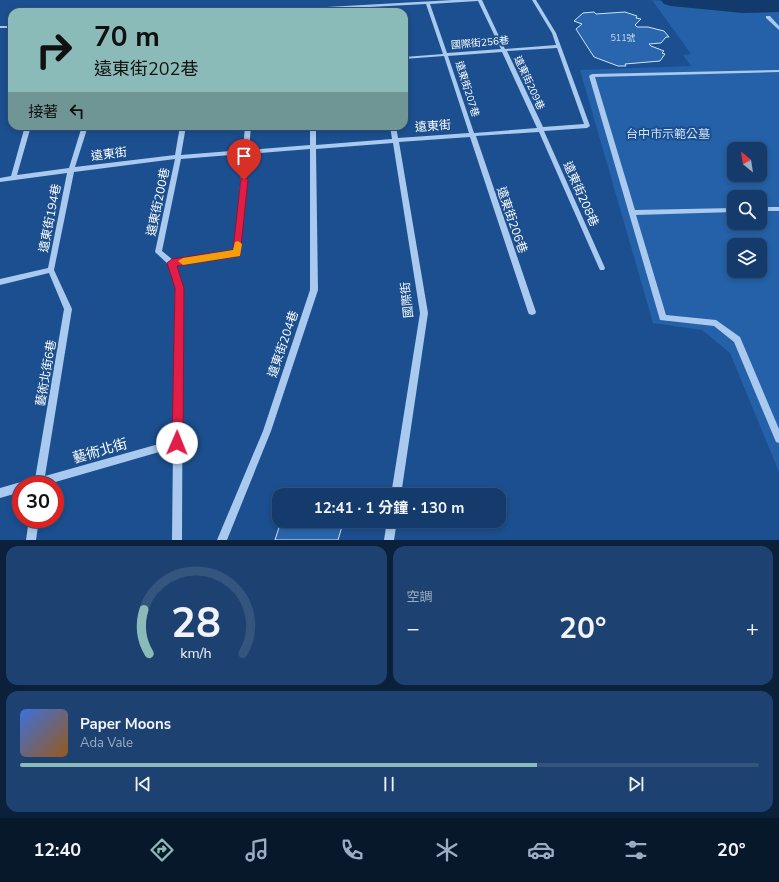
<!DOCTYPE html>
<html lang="zh-TW">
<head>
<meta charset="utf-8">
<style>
  body { margin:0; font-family:"Nunito Sans","Noto Sans TC",sans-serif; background:#1d4271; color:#f1f3f6; height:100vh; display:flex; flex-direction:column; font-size:15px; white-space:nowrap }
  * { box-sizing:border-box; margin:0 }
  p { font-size:13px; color:#9dadc1 }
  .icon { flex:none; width:22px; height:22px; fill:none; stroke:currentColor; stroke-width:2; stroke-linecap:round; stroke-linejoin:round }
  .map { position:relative; height:540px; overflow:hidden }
  .side { display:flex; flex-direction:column; gap:6px; padding:6px; background:#0b203b; flex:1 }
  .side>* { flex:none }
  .hud { position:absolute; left:8px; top:8px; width:400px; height:122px; border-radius:12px; box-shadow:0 2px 6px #0003,0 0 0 1px #33557e; background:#8bbbb9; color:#111; overflow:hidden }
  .needle { width:26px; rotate:330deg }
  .buttons { position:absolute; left:727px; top:142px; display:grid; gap:8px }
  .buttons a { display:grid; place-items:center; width:40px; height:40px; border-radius:8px; background:#143b6b; box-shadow:0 2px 6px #0003,0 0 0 1px #33557e; font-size:20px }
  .speed { position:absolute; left:12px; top:476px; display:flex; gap:8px; font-size:20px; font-weight:700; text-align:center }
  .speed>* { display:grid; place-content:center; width:52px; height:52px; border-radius:50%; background:#143b6b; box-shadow:0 2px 6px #0003,0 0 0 1px #33557e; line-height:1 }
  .speed .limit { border:6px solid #d22; background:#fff; color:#111 }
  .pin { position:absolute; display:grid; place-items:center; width:34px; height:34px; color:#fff; margin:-41px -17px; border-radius:50% 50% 50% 0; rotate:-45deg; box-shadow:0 0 4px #0007 }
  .pin .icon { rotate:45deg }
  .me { position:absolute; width:44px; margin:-22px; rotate:1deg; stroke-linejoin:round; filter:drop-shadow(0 0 3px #0008) }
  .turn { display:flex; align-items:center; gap:14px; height:84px; padding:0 20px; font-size:18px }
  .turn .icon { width:52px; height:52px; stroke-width:2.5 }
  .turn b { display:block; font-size:28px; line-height:34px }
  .then { display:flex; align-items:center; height:38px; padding:0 20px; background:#0003; gap:8px; font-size:15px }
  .big { font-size:30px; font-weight:700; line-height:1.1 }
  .side .tile { flex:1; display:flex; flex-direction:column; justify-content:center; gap:6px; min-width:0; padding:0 14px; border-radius:12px; background:#1d4271 }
  .side .dial { align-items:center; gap:0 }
  .dial svg { height:104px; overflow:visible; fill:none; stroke:#33557e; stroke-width:7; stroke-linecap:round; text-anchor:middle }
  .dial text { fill:#f1f3f6; stroke:none }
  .song { display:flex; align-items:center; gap:12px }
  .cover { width:48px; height:48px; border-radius:6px; background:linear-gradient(135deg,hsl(220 70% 55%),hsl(30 70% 35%)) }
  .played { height:4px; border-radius:2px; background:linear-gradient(90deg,#8bbbb9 70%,#33557e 70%) }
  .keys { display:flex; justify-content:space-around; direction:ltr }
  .heat { display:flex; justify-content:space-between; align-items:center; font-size:22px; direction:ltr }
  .side .tiles { flex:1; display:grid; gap:6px; grid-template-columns:1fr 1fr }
  .tile:last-child { grid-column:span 2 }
  .trip { position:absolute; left:272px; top:488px; width:234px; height:40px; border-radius:12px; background:#143b6b; box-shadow:0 2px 6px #0003,0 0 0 1px #33557e; font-weight:700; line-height:40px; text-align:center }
  .tab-bar { display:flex; height:64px; justify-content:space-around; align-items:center; background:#08182b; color:#9dadc1 }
  .tab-bar .icon { width:28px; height:28px }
  .tab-bar .current { color:#8bbbb9 }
  .tab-bar b { font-size:18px; color:#f1f3f6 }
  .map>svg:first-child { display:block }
  .green { fill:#2461a8; fill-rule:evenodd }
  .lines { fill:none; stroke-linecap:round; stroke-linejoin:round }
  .river { fill:#123a6d; fill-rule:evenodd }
  .building { fill:#2a66ad; stroke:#cfe3fa }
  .minor { fill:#a9c9ee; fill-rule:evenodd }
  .route { fill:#e11d48; stroke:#92132f }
  .slow { fill:#f59e0b }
  .labels { text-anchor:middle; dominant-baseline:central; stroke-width:4; stroke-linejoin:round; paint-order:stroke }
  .far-number-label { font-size:9px; fill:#cad9ea }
  .far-street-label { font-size:10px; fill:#fff; stroke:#1b4f8f }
  .street-label { font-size:12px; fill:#fff; stroke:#1b4f8f }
  .park-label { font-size:12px; fill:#cfe3fa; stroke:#1b4f8f }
  .near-street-label { font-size:14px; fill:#fff; stroke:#1b4f8f }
</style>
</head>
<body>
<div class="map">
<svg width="779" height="540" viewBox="0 0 779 540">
  <rect width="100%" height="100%" fill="#1b4f8f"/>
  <path class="green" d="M652,0L745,9L779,7V472L730,353L702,330L653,323L580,70L691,66L683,55L691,54ZM734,149H760V175H734ZM734,197H760V223H734ZM734,245H760V271H734Z"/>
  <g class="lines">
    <path class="river" d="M661,0H779V12L743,13L671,6L664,4Z"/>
  </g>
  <path class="building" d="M594,12L596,14L625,12L637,16L636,18L641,19L635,25L637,27H648L664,31L669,37H666L661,43L649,44L651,46L664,51L662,53L665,54L660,61L625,64L626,66H618L594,57L576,29L582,24L574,21L583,13Z
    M281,521H337L343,523L338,540H275Z"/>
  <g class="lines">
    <path class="minor" d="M453,0H482L505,49L556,45L552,33L532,0H536L556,33L590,126L587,128L544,131L605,268L604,270H600L599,268L539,132L476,136L536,312L535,314L532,315L529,314L528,312L470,137L399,142L428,313L401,495H391L420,313L393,143L316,149L318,290L271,431L227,540H217L263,431L310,290V149L249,154L239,255L176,265L183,288L182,540H172L173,448L45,485H21V492L0,498V488L21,482L25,485L26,482L35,479L64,309L49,273L0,285V279L48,268L67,173L0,182V178L11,176L25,126H31L17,175L69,168L82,126H88L75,167L175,155L180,126H186L181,155L243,150L245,126H251L249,150L310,145V126H316V145L392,139L390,126H396L398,138L469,133L444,56L404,59V57L443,54L426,4L277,12H250L252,11ZM478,1L501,49L447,53L430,4ZM557,48L584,124L543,127L507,51ZM502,52L537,128L474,133L448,56ZM243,154L234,251L173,260L162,251L181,159ZM175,159L155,252L169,265L175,288L173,440L45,476L72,309L54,270L74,172Z
      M766,16H770L779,26V30L766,18Z
      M0,26H12V28H0Z
      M779,70V72L595,77L635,210L734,208V212L636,215L666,315L716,320L740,337L779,429V443L776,442L734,342L714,326L660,320L589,76L592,74Z
      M760,207H779V211H760Z
      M29,519H39L36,540H26Z
      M387,521H397L394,540H384Z"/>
  </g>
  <path class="route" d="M241,178H247L248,180L240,256L177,266L184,288L183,443L181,447L177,449L173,447L172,443L175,288L167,263L172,259L233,250Z"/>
  <path class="slow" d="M238,241L242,244L240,256L183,265L178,261L183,258L233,250L235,242Z"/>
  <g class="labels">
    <g class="far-number-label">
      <text x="623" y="38">511號</text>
    </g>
    <g class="far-street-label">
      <text transform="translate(480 43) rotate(-5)">國際街256巷</text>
      <text transform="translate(529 83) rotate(65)">遠東街209巷</text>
      <text transform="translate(467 89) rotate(73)">遠東街207巷</text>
    </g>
    <g class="street-label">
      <text transform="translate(433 126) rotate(-4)">遠東街</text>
      <text transform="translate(109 154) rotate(-7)">遠東街</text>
      <text transform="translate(581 194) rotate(66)">遠東街208巷</text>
      <text transform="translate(158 202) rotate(-78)">遠東街200巷</text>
      <text transform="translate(50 218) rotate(-79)">遠東街194巷</text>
      <text transform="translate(512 220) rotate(71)">遠東街206巷</text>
      <text transform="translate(407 300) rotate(-96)">國際街</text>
      <text transform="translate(283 344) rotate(-71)">遠東街204巷</text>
      <text transform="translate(46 373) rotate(-80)">藝術北街6巷</text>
    </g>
    <g class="park-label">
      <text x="668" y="134">台中市示範公墓</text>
    </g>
    <g class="near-street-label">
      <text transform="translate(100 451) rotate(-16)">藝術北街</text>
    </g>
  </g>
</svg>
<div class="buttons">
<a><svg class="needle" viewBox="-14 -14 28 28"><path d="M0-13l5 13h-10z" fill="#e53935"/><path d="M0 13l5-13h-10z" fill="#9dadc1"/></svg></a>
<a><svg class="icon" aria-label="search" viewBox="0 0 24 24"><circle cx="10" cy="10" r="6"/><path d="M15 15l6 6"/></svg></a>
<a><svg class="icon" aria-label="layers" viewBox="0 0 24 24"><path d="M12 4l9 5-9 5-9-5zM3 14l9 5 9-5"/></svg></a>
</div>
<div class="speed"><div class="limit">30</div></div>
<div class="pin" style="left:244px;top:180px;background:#d93025"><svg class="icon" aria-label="arrive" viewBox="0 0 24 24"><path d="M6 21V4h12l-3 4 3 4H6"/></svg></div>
<svg class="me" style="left:177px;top:443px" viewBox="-20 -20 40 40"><circle r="19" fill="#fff"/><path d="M0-13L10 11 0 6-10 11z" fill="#e11d48"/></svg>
<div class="trip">12:41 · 1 分鐘 · 130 m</div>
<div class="hud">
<div class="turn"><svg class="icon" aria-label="right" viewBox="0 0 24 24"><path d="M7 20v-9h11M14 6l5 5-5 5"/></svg><div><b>70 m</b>遠東街202巷</div></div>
<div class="then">接著<svg class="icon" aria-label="left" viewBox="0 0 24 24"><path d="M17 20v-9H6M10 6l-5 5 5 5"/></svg></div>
</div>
</div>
<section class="side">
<div class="tiles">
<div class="tile dial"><svg viewBox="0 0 100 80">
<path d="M14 69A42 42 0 1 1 86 69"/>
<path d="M14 69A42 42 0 0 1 10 35" stroke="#8bbbb9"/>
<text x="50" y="56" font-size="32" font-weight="700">28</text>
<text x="50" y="72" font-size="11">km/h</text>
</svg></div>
<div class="tile"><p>空調</p>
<div class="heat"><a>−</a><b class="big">20°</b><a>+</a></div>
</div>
<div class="tile">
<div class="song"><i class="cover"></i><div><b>Paper Moons</b><p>Ada Vale</p></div></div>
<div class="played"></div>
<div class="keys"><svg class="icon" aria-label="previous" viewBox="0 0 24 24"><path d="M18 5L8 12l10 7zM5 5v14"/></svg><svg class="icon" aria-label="pause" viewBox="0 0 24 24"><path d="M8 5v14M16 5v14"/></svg><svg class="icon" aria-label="next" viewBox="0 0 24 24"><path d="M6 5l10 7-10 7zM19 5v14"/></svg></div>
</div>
</div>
</section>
<nav class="tab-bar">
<b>12:40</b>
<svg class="icon current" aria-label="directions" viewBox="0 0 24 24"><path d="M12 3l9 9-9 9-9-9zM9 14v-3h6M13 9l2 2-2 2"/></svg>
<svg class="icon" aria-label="music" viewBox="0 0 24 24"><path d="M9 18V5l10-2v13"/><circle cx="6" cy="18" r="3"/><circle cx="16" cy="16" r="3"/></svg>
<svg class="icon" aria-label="phone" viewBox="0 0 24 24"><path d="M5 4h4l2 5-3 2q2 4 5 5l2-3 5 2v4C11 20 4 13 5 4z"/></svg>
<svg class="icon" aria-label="climate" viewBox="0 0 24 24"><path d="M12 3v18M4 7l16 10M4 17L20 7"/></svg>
<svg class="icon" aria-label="car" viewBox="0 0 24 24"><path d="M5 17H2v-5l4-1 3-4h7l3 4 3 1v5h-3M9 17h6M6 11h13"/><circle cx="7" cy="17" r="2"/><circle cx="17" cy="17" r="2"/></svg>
<svg class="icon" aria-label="filters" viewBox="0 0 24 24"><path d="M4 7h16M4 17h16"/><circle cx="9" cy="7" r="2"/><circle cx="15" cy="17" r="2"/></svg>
<b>20°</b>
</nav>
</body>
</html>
